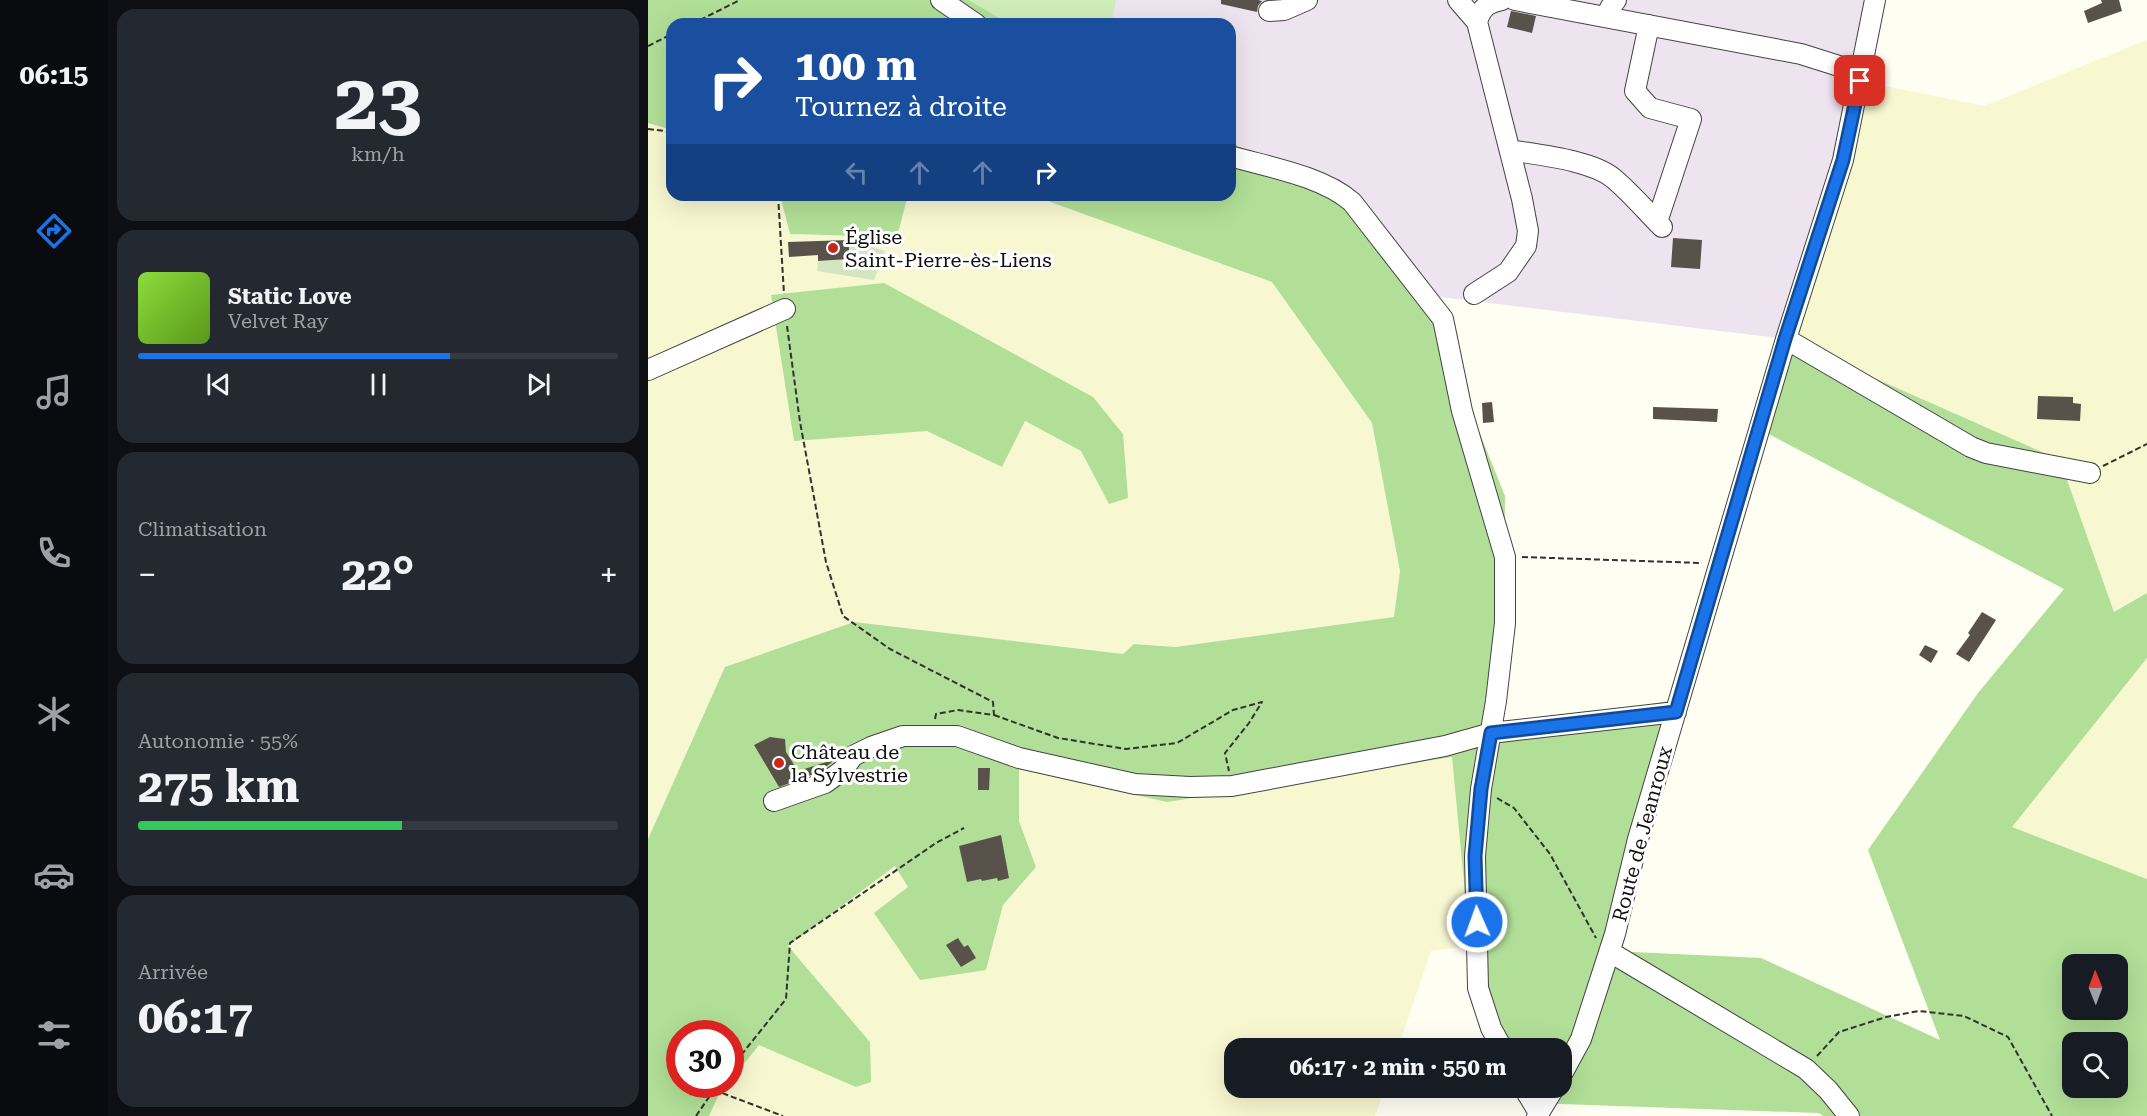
<!DOCTYPE html>
<html lang="fr">
<head>
<meta charset="utf-8">
<style>
  body { margin:0; font-family:"Roboto Serif",serif; background:#242831; color:#f1f3f6; height:100vh; display:flex; flex-direction:column; font-size:22px; white-space:nowrap }
  * { box-sizing:border-box; margin:0 }
  p { font-size:20px; color:#9ea1a6 }
  .icon { flex:none; width:33px; height:33px; fill:none; stroke:currentColor; stroke-width:2; stroke-linecap:round; stroke-linejoin:round }
  .map { position:relative; flex:1; overflow:hidden }
  .details { display:flex; flex-direction:column; gap:9px; padding:9px; background:#0d0f14; width:540px }
  .details>* { flex:none }
  .top-card { position:absolute; left:18px; top:18px; width:570px; height:183px; border-radius:18px; box-shadow:0 6px 24px #0002; background:#1a4fa0; color:#fff; overflow:hidden }
  .needle { width:39px; rotate:359deg }
  .fabs { position:absolute; left:1414px; top:954px; display:grid; gap:12px }
  .fabs a { display:grid; place-items:center; width:66px; height:66px; border-radius:12px; background:#171b24; box-shadow:0 6px 24px #0002; font-size:30px }
  .speed { position:absolute; left:18px; top:1020px; display:flex; gap:12px; font-size:30px; font-weight:700; text-align:center }
  .speed>* { display:grid; place-content:center; width:78px; height:78px; border-radius:50%; background:#171b24; box-shadow:0 6px 24px #0002; line-height:1 }
  .speed .limit { border:9px solid #d22; background:#fff; color:#111 }
  .pin { position:absolute; display:grid; place-items:center; width:51px; height:51px; color:#fff; margin:-26px; border-radius:12px; box-shadow:0 3px 9px #0006 }
  .me { position:absolute; width:66px; margin:-33px; rotate:358deg; stroke-linejoin:round; filter:drop-shadow(0 0 4px #0008) }
  .turn { display:flex; align-items:center; gap:21px; height:126px; padding:0 30px; font-size:27px }
  .turn .icon { width:78px; height:78px; stroke-width:2.5 }
  .turn b { display:block; font-size:42px; line-height:51px }
  .lanes { display:flex; align-items:center; height:57px; padding:0 30px; background:#0003; justify-content:center; gap:30px; direction:ltr }
  .lanes .off { opacity:.35 }
  .big { font-size:45px; font-weight:700; line-height:1.1 }
  .details .card { flex:1; display:flex; flex-direction:column; justify-content:center; gap:9px; min-width:0; padding:0 21px; border-radius:18px; background:#242831 }
  .details .dial { align-items:center; gap:0 }
  .dial b { font-size:78px; line-height:1 }
  .song { display:flex; align-items:center; gap:18px }
  .cover { width:72px; height:72px; border-radius:9px; background:linear-gradient(135deg,hsl(90 70% 55%),hsl(90 70% 35%)) }
  .played { height:6px; border-radius:3px; background:linear-gradient(90deg,#1a73e8 65%,#363941 65%) }
  .keys { display:flex; justify-content:space-around; direction:ltr }
  .heat { display:flex; justify-content:space-between; align-items:center; font-size:33px; direction:ltr }
  .charge { height:9px; border-radius:4px; background:linear-gradient(90deg,#34c759 55%,#363941 0) }
  .trip { position:absolute; left:576px; top:1038px; width:348px; height:60px; border-radius:18px; background:#171b24; box-shadow:0 6px 24px #0002; font-weight:700; line-height:60px; text-align:center }
  main { display:flex; flex:1; min-height:0 }
  .tab-bar { display:flex; flex-direction:column; width:108px; justify-content:space-around; align-items:center; background:#090b0e; color:#9ea1a6 }
  .tab-bar .icon { width:42px; height:42px }
  .tab-bar .on { color:#1a73e8 }
  .tab-bar b { font-size:27px; color:#f1f3f6 }
  .map>svg:first-child { display:block }
  .industrial { fill:#eee4ef }
  .farmland { fill:#f7f7d0; fill-rule:evenodd }
  .green { fill:#cfedb9 }
  .forest { fill:#b1df97; fill-rule:evenodd }
  .cemetery { fill:#d5e4c1 }
  .building { fill:#59524b }
  .lines { fill:none; stroke-linecap:round; stroke-linejoin:round }
  .minor-casing { stroke:#434343; stroke-width:22 }
  .path { stroke:#323232; stroke-width:2; stroke-dasharray:6 3; stroke-linecap:butt }
  .minor { stroke:#fff; stroke-width:20 }
  .route-casing { stroke:#114b97; stroke-width:15 }
  .route { stroke:#1a73e8; stroke-width:10 }
  .poi-dot { fill:#ca251e; stroke:#fff; stroke-width:2 }
  .labels { text-anchor:middle; dominant-baseline:central; stroke-width:6; stroke-linejoin:round; paint-order:stroke }
  .poi-label { font-size:20px; fill:#101010; stroke:#fff; text-anchor:start }
  .street-label { font-size:20px; fill:#101010; stroke:#fff }
</style>
</head>
<body>
<main>
<nav class="tab-bar">
<b>06:15</b>
<svg class="icon on" aria-label="directions" viewBox="0 0 24 24"><path d="M12 3l9 9-9 9-9-9zM9 14v-3h6M13 9l2 2-2 2"/></svg>
<svg class="icon" aria-label="music" viewBox="0 0 24 24"><path d="M9 18V5l10-2v13"/><circle cx="6" cy="18" r="3"/><circle cx="16" cy="16" r="3"/></svg>
<svg class="icon" aria-label="phone" viewBox="0 0 24 24"><path d="M5 4h4l2 5-3 2q2 4 5 5l2-3 5 2v4C11 20 4 13 5 4z"/></svg>
<svg class="icon" aria-label="climate" viewBox="0 0 24 24"><path d="M12 3v18M4 7l16 10M4 17L20 7"/></svg>
<svg class="icon" aria-label="car" viewBox="0 0 24 24"><path d="M5 17H2v-5l4-1 3-4h7l3 4 3 1v5h-3M9 17h6M6 11h13"/><circle cx="7" cy="17" r="2"/><circle cx="17" cy="17" r="2"/></svg>
<svg class="icon" aria-label="filters" viewBox="0 0 24 24"><path d="M4 7h16M4 17h16"/><circle cx="9" cy="7" r="2"/><circle cx="15" cy="17" r="2"/></svg>
</nav>
<section class="details">
<div class="card dial"><b>23</b><p>km/h</p></div>
<div class="card">
<div class="song"><i class="cover"></i><div><b>Static Love</b><p>Velvet Ray</p></div></div>
<div class="played"></div>
<div class="keys"><svg class="icon" aria-label="previous" viewBox="0 0 24 24"><path d="M18 5L8 12l10 7zM5 5v14"/></svg><svg class="icon" aria-label="pause" viewBox="0 0 24 24"><path d="M8 5v14M16 5v14"/></svg><svg class="icon" aria-label="next" viewBox="0 0 24 24"><path d="M6 5l10 7-10 7zM19 5v14"/></svg></div>
</div>
<div class="card"><p>Climatisation</p>
<div class="heat"><a>−</a><b class="big">22°</b><a>+</a></div>
</div>
<div class="card"><p>Autonomie · 55%</p><b class="big">275 km</b><div class="charge"></div></div>
<div class="card"><p>Arrivée</p><b class="big">06:17</b></div>
</section>
<div class="map">
<svg width="1499" height="1116" viewBox="0 0 1499 1116">
  <rect width="100%" height="100%" fill="#fffef3"/>
  <path class="industrial" d="M468,0H1227L1138,339L776,295L704,202L582,142V24H464Z"/>
  <path class="farmland" d="M1499,40V593L1466,612L1412,460L1138,339L1212,81L1336,106Z
    M0,123L24,130V195H132L142,234L249,237L260,195H383L624,282L724,423L752,571L746,617L527,647L486,644L475,654L206,622L77,667L0,839ZM123,295L475,434L461,504L433,451L376,421L354,467L279,430L146,441Z
    M1499,658V879L1363,827Z
    M804,757L822,946L783,951L750,1048H586V1088H737L727,1116H61L72,1092L79,1085L82,1084L83,1080L111,1044L208,1087L222,1042L140,946L247,866L261,887L338,970L355,905L388,867L371,821V769L519,802Z"/>
  <path class="green" d="M321,0H468L464,24H361Z"/>
  <path class="forest" d="M0,0H321L361,24H24V130L0,123Z
    M582,142L704,202L776,295L857,496L855,733L1025,700L963,951L1113,958L1292,1040L1220,850L1330,693L1416,589L1107,427L1138,339L1412,460L1466,612L1499,593V658L1364,827L1499,879V1116H1175L1171,1113L885,1103L879,1088H914V1048H863L822,946L804,757L519,802L371,769V821L388,867L355,905L338,970L272,980L226,913L260,887L247,866L140,946L222,1042L223,1082L208,1087L111,1045L83,1080L82,1034H32V1084L79,1085L72,1092L61,1116H0V839L77,667L206,622L475,654L486,644L527,647L746,617L752,571L724,423L624,282L383,195H582ZM1425,964H1470V1010H1425ZM1425,1042H1470V1088H1425Z
    M132,195H260L249,237L142,234Z
    M236,283L445,397L475,434L480,498L461,504L433,451L377,421L354,467L279,431L146,441L123,295Z"/>
  <path class="cemetery" d="M201,240L237,251L226,280L169,271L170,261L182,260L194,255V263H201Z"/>
  <path class="building" d="M573,0H610L614,1L610,6L609,12L573,4Z
    M1453,0H1471L1474,11L1440,23L1436,11L1454,3Z
    M863,11L888,16L884,33L859,27Z
    M1025,238L1054,240L1052,269L1023,267Z
    M201,240V259L170,261V255L141,257L140,242Z
    M1390,396L1425,397V403L1433,404L1432,421L1389,419Z
    M844,402L846,422L835,423L834,403Z
    M1005,407L1070,409L1069,422L1005,419Z
    M1334,612L1348,620L1321,662L1308,654L1322,635L1320,633Z
    M1277,645L1290,651L1283,663L1271,655Z
    M122,737L137,739L138,752L150,771L188,759L171,772L131,787L106,745Z
    M330,768H342L341,790H330Z
    M353,835L361,878L350,881L349,878L334,881L333,879L319,882L311,846Z
    M310,938L316,947L320,945L328,958L313,967L298,945Z"/>
  <g class="lines">
    <g class="minor-casing">
      <path id="minor" d="M293,0L328,24
        M810,0L829,22
        M867,0L1153,54L1213,73
        M621,11L636,10L659,0
        M962,18V8L968,0
        M1001,25L987,91L1002,108L1043,119L1009,222
        M862,150C890,155 943,160 965,178C982,192 998,211 1014,227
        M582,156C620,167 674,176 704,202L795,319L814,411L857,557V623L848,701L833,789L827,856L830,988L843,1028L854,1048
        M826,294L860,272L878,246L880,231L874,199L829,22C833,8 839,3 854,0
        M1138,339L1323,447L1338,453L1442,473
        M0,370L137,309
        M126,801L177,783L195,770L205,756L223,747L255,736H309L371,758L487,784L542,787L584,786L797,746L843,733L1028,712
        M962,952L1158,1069L1180,1090L1201,1116
        M914,1074L933,1039L967,934L990,839L1138,339L1195,160L1227,0
        M876,1088L891,1113
        M889,1116L906,1088"/>
    </g>
    <path class="path" d="M44,24L92,0
      M0,46L24,34
      M0,129L24,132
      M130,195L136,294
      M139,326L152,422L178,562L195,616L242,649L345,702L346,715L310,710L288,714L287,719
      M1455,466L1499,444
      M874,557L1054,563
      M346,715L410,738L478,749L529,743L585,710L614,702L601,723L577,753L581,771
      M849,798L866,808L902,854L948,938
      M1169,1056L1191,1032L1238,1017L1271,1011L1316,1016L1360,1037L1404,1116
      M82,1069L138,999L142,943L288,843L316,828
      M66,1090L135,1116
      M48,1116L70,1084"/>
    <use href="#minor" class="minor"/>
  </g>
  <g class="lines">
    <g class="route-casing">
      <path id="route" d="M829,922L827,856L833,789L843,733L1028,712L1137,339L1195,160L1212,81"/>
    </g>
    <use href="#route" class="route"/>
  </g>
  <g class="poi-dot">
    <circle cx="185" cy="248" r="6"/>
    <circle cx="131" cy="763" r="6"/>
  </g>
  <g class="labels">
    <g class="poi-label">
      <text x="197" y="237">Église<tspan x="197" dy="23">Saint-Pierre-ès-Liens</tspan></text>
      <text x="143" y="752">Château de<tspan x="143" dy="23">la Sylvestrie</tspan></text>
    </g>
    <g class="street-label">
      <text transform="translate(994 834) rotate(-75)">Route de Jeanroux</text>
    </g>
  </g>
</svg>
<div class="fabs">
<a><svg class="needle" viewBox="-14 -14 28 28"><path d="M0-13l5 13h-10z" fill="#e53935"/><path d="M0 13l5-13h-10z" fill="#9ea1a6"/></svg></a>
<a><svg class="icon" aria-label="search" viewBox="0 0 24 24"><circle cx="10" cy="10" r="6"/><path d="M15 15l6 6"/></svg></a>
</div>
<div class="speed"><div class="limit">30</div></div>
<div class="pin" style="left:1212px;top:81px;background:#d93025"><svg class="icon" aria-label="arrive" viewBox="0 0 24 24"><path d="M6 21V4h12l-3 4 3 4H6"/></svg></div>
<svg class="me" style="left:829px;top:922px" viewBox="-20 -20 40 40"><circle r="17" fill="#1a73e8" stroke="#fff" stroke-width="3"/><path d="M0-11L8 9 0 5-8 9z" fill="#fff"/></svg>
<div class="trip">06:17 · 2 min · 550 m</div>
<div class="top-card">
<div class="turn"><svg class="icon" aria-label="right" viewBox="0 0 24 24"><path d="M7 20v-9h11M14 6l5 5-5 5"/></svg><div><b>100 m</b>Tournez à droite</div></div>
<div class="lanes"><svg class="icon off" aria-label="left" viewBox="0 0 24 24"><path d="M17 20v-9H6M10 6l-5 5 5 5"/></svg><svg class="icon off" aria-label="ahead" viewBox="0 0 24 24"><path d="M12 20V5M6 11l6-6 6 6"/></svg><svg class="icon off" aria-label="ahead" viewBox="0 0 24 24"><path d="M12 20V5M6 11l6-6 6 6"/></svg><svg class="icon" aria-label="right" viewBox="0 0 24 24"><path d="M7 20v-9h11M14 6l5 5-5 5"/></svg></div>
</div>
</div>
</main>
</body>
</html>
